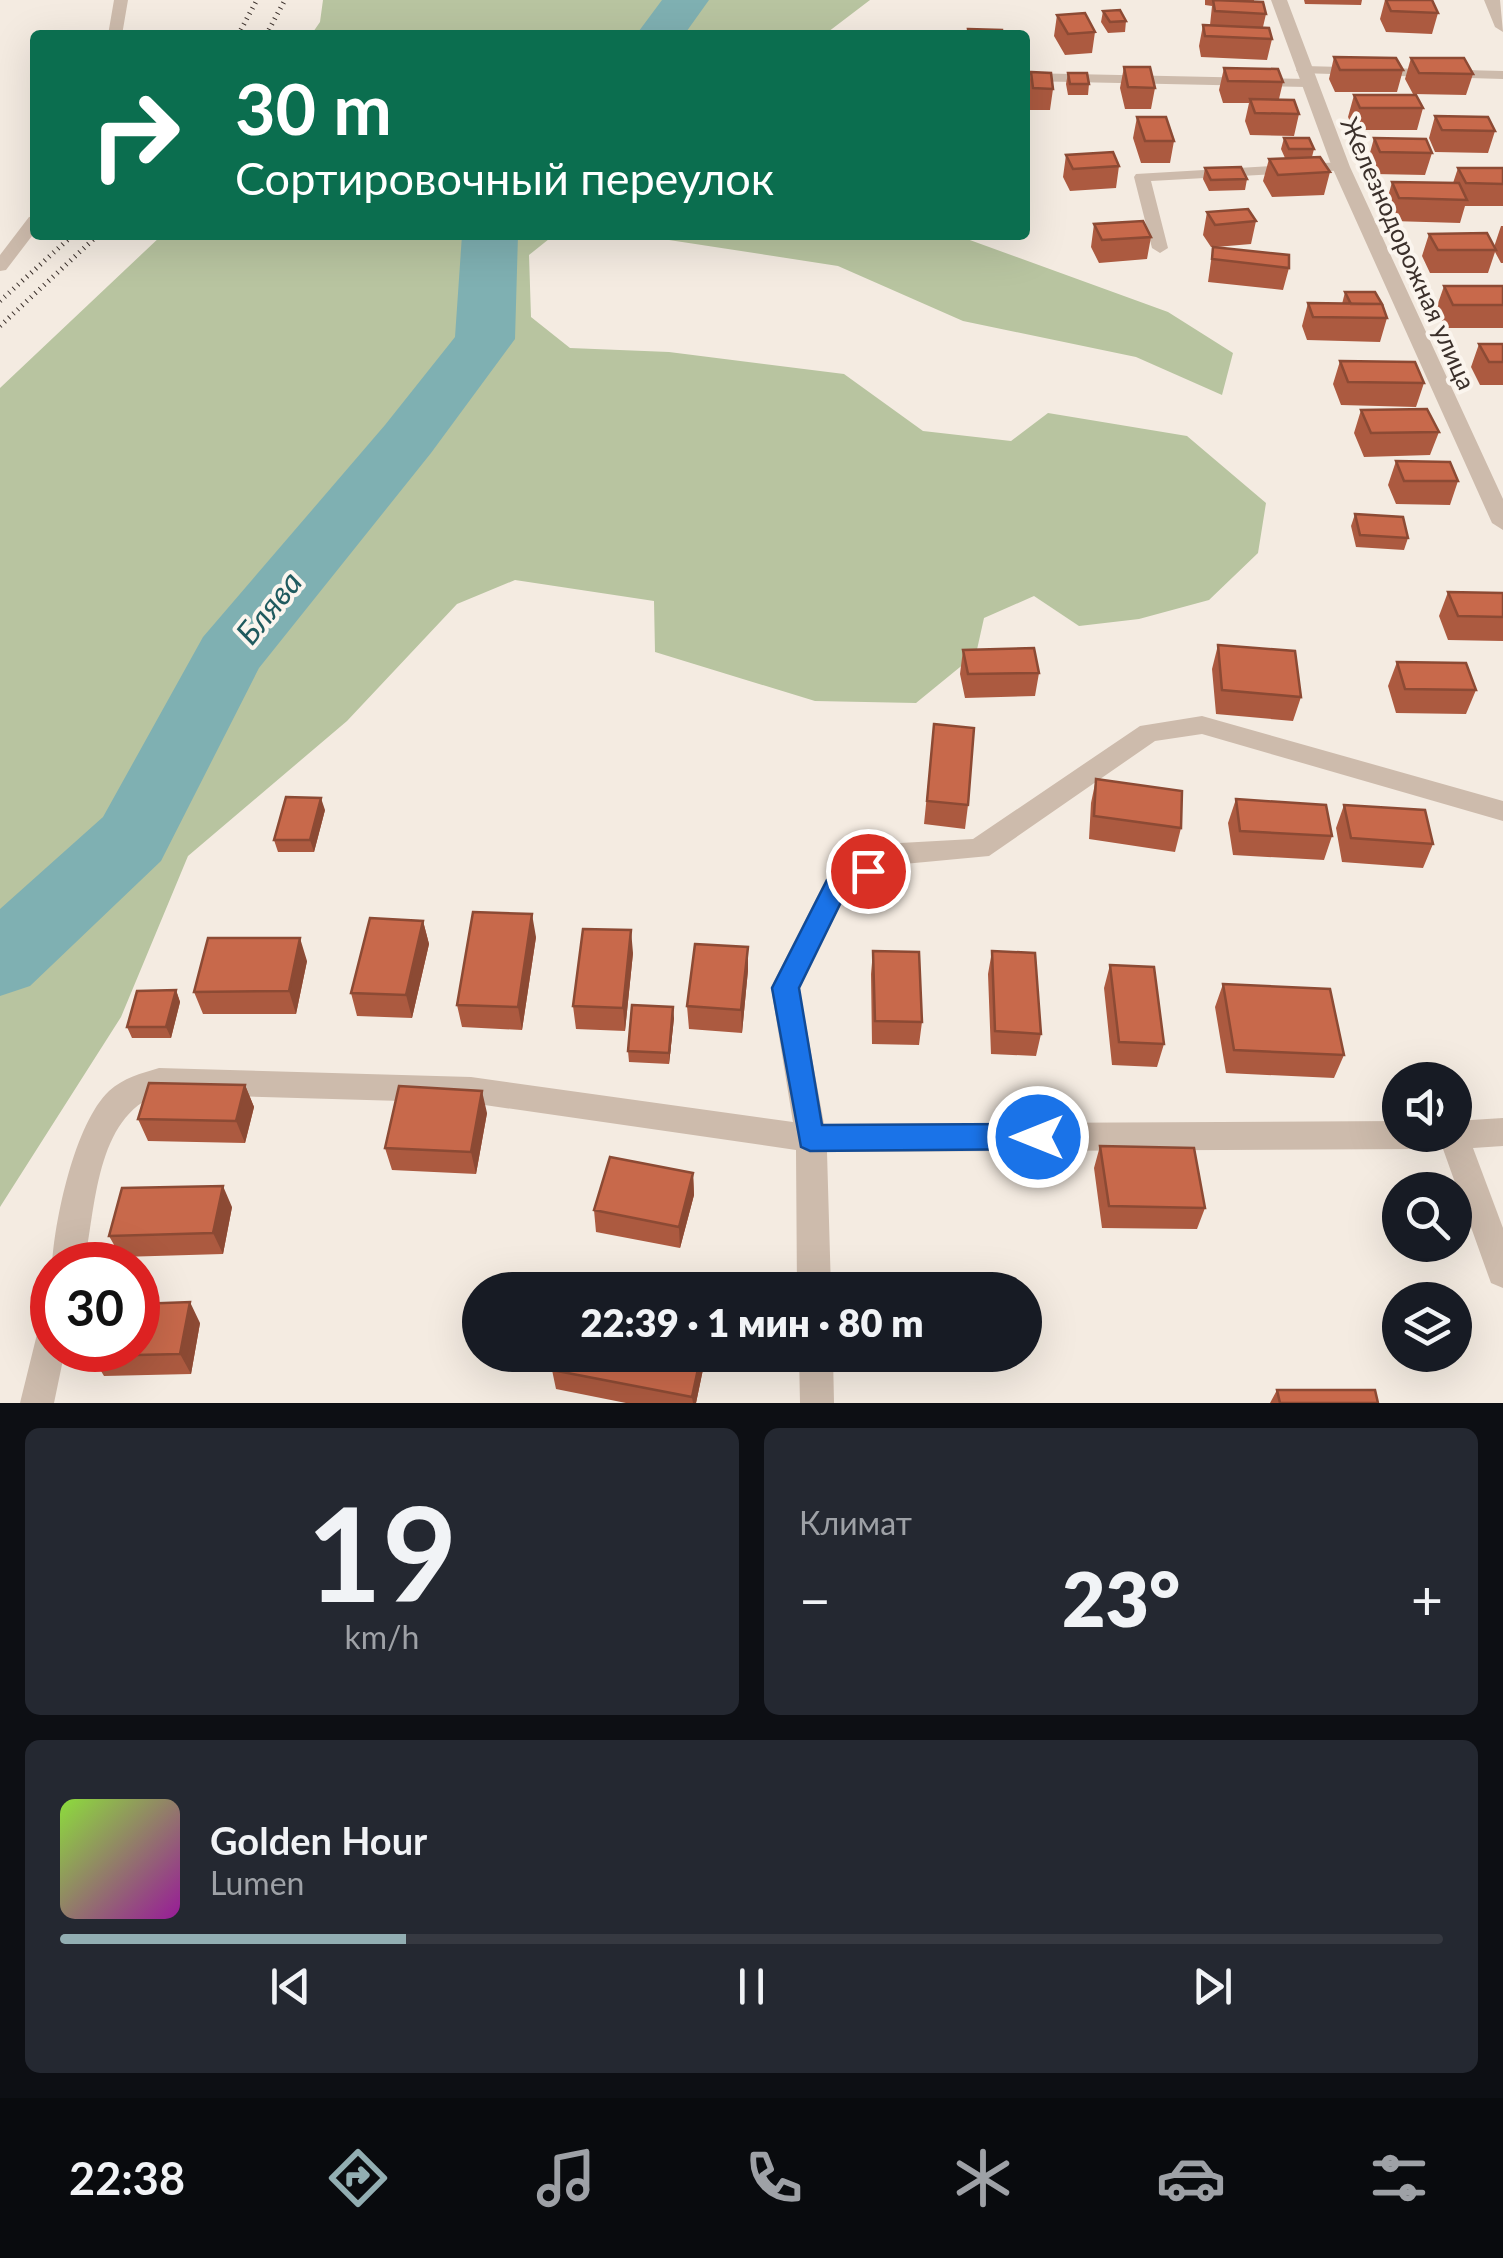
<!DOCTYPE html>
<html lang="ru">
<head>
<meta charset="utf-8">
<style>
  body { margin:0; font-family:Lato,sans-serif; background:#242831; color:#f1f3f6; height:100vh; display:flex; flex-direction:column; font-size:38px; white-space:nowrap }
  * { box-sizing:border-box; margin:0 }
  p { font-size:32px; color:#9ea1a6 }
  .icon { flex:none; width:55px; height:55px; fill:none; stroke:currentColor; stroke-width:2; stroke-linecap:round; stroke-linejoin:round }
  .map { position:relative; height:1403px; overflow:hidden }
  .sheet { display:flex; flex-direction:column; gap:25px; padding:25px; background:#0d0f14; flex:1 }
  .sheet>* { flex:none }
  .guide { position:absolute; left:30px; top:30px; width:1000px; height:210px; border-radius:10px; box-shadow:0 10px 40px #0002; background:#0b6e4f; color:#fff; overflow:hidden }
  .buttons { position:absolute; left:1382px; top:1062px; display:grid; gap:20px }
  .buttons a { display:grid; place-items:center; width:90px; height:90px; border-radius:50%; background:#171b24; box-shadow:0 10px 40px #0002; font-size:50px }
  .speed { position:absolute; left:30px; top:1242px; display:flex; gap:20px; font-size:50px; font-weight:700; text-align:center }
  .speed>* { display:grid; place-content:center; width:130px; height:130px; border-radius:50%; background:#171b24; box-shadow:0 10px 40px #0002; line-height:1 }
  .speed .limit { border:15px solid #d22; background:#fff; color:#111 }
  .pin { position:absolute; display:grid; place-items:center; width:85px; height:85px; color:#fff; margin:-42px; border:5px solid #fff; border-radius:50%; box-shadow:0 2px 10px #0007 }
  .me { position:absolute; width:110px; margin:-55px; rotate:270deg; stroke-linejoin:round; filter:drop-shadow(0 0 8px #0008) }
  .turn { display:flex; align-items:center; gap:35px; height:210px; padding:0 40px; font-size:45px }
  .turn .icon { width:130px; height:130px; stroke-width:2.5 }
  .turn b { display:block; font-size:70px; line-height:85px }
  .big { font-size:75px; font-weight:800; line-height:1.1 }
  .sheet .widget { flex:1; display:flex; flex-direction:column; justify-content:center; gap:15px; min-width:0; padding:0 35px; border-radius:15px; background:#242831 }
  .sheet .dial { align-items:center; gap:0 }
  .dial b { font-size:130px; line-height:1 }
  .song { display:flex; align-items:center; gap:30px }
  .cover { width:120px; height:120px; border-radius:15px; background:linear-gradient(135deg,hsl(90 70% 55%),hsl(300 70% 35%)) }
  .played { height:10px; border-radius:5px; background:linear-gradient(90deg,#92aeb2 25%,#363941 25%) }
  .keys { display:flex; justify-content:space-around; direction:ltr }
  .heat { display:flex; justify-content:space-between; align-items:center; font-size:55px; direction:ltr }
  .sheet .tiles { flex:1; display:grid; gap:25px; grid-template-columns:1fr 1fr }
  .widget:last-child { grid-column:span 2 }
  .trip { position:absolute; left:462px; top:1272px; width:580px; height:100px; border-radius:50px; background:#171b24; box-shadow:0 10px 40px #0002; font-weight:800; line-height:100px; text-align:center }
  .tab-bar { display:flex; height:160px; justify-content:space-around; align-items:center; background:#090b0e; color:#9ea1a6 }
  .tab-bar .icon { width:70px; height:70px }
  .tab-bar .active { color:#92aeb2 }
  .tab-bar b { font-size:45px; color:#f1f3f6 }
  .map>svg:first-child { display:block }
  .green { fill:#b8c4a0 }
  .lines { fill:none; stroke-linecap:round; stroke-linejoin:round }
  .river { fill:#7fb0b2; fill-rule:evenodd }
  .service { fill:#cdbbac; fill-rule:evenodd }
  .minor { fill:#cdbbac; fill-rule:evenodd }
  .rail { stroke:#3b302b; stroke-width:5; stroke-dasharray:1 5; stroke-linecap:butt }
  .wall { fill:#ac5a40 }
  .shaded-wall { fill:#8c4a34 }
  .building { fill:#c8694b; stroke:#8c4a34; stroke-width:2.5 }
  .route { fill:#1a73e8; stroke:#114b97; stroke-width:2.5 }
  .labels { text-anchor:middle; dominant-baseline:central; stroke-width:8; stroke-linejoin:round; paint-order:stroke }
  .far-street-label { font-size:25px; fill:#3b302b; stroke:#fbf5ee }
  .water-label { font-size:32px; font-style:italic; fill:#1f5a5e; stroke:#fbf5ee }
</style>
</head>
<body>
<div class="map">
<svg width="1503" height="1403" viewBox="0 0 1503 1403">
  <rect width="100%" height="100%" fill="#f4ebe1"/>
  <path class="green" d="M323,0H870L824,35H311L320,22Z
    M162,235H554L529,255L531,317L570,348L669,352L844,374L923,431L1011,441L1048,413L1187,436L1266,503L1258,553L1209,600L1139,619L1079,626L1034,596L984,618L976,654L916,703L815,701L655,652L654,601L515,580L457,604L347,721L188,856L121,1017L0,1207V388Z
    M660,235H956L1168,312L1233,353L1222,395L1136,357L963,321L838,266L669,240Z"/>
  <g class="lines">
    <path class="river" d="M662,0H709L684,35H636Z
      M462,235H518L515,339L431,453L259,668L161,861L30,986L0,996V909L103,817L203,637L385,425L455,337Z"/>
    <path class="service" d="M114,0H128L122,35H108Z
      M1303,66L1503,71V79L1298,73L1296,70Z
      M1025,73L1307,79L1314,83L1307,87L1025,81Z
      M1341,162L1349,167L1347,170L1151,181L1168,248L1160,253L1152,248L1134,177L1136,174Z
      M35,216V232L6,270L0,271V255L29,217Z"/>
    <path class="minor" d="M1271,0H1287L1350,167L1503,499V530L1492,523L1332,167Z
      M1484,0H1500L1503,32L1495,27Z
      M1202,716L1503,801V821L1202,734L1155,741L989,856L904,864L846,895L799,987L824,1124L1400,1121V1135H1431L1427,1145L1416,1149L827,1152L831,1290H797L796,1150L471,1103L159,1094C95,1117 96,1208 84,1265L52,1267C54,1221 75,1123 109,1091C123,1078 142,1073 159,1068L471,1077L793,1122L771,987L826,879L900,843L973,839L1140,726Z
      M1503,1118V1146L1473,1148L1503,1228V1288L1491,1283L1487,1272L1438,1135H1455V1121Z
      M52,1318V1350H65L54,1403H20L40,1322Z
      M799,1355H833L834,1403H800Z"/>
    <path class="rail" d="M238,35L257,0
      M266,35L285,0
      M0,301L73,235
      M0,326L98,235"/>
  </g>
  <path class="wall" d="M1205,0H1254V2L1266,14L1263,27L1272,39L1267,60L1201,57L1199,46L1203,25H1210L1212,6L1205,5Z
    M1304,0H1362L1361,5L1305,4Z
    M1385,0H1432L1438,13L1432,34L1386,32L1380,19Z
    M1103,11L1126,21L1125,32L1108,33L1101,22Z
    M1057,15L1095,32L1092,53L1065,55L1054,36Z
    M1334,57L1403,70L1397,92H1335L1329,79Z
    M1411,58L1473,74L1466,95L1413,94L1405,79Z
    M1124,67L1155,88L1151,109H1125L1120,88Z
    M1224,68L1283,82L1279,99L1299,114L1294,136L1250,135L1245,121L1249,103H1223L1219,90Z
    M1031,72L1053,89L1050,110H1030L1028,94Z
    M1068,73L1089,84L1088,95H1068L1066,84Z
    M1354,95L1423,108L1417,130H1354L1348,117Z
    M1435,116L1495,131L1488,153L1435,152L1429,138Z
    M1137,117L1174,141L1170,163H1141L1133,138Z
    M1284,138L1314,149L1312,157L1330,172L1324,195L1272,197L1263,181L1269,159L1285,158L1281,149Z
    M1374,138L1432,153L1425,175L1374,174L1368,160Z
    M1066,155L1119,166L1116,188L1070,191L1063,177Z
    M1205,168L1247,179L1245,190L1209,191L1203,179Z
    M1458,168H1503V206H1465L1460,223L1392,221L1386,204L1392,182L1453,183Z
    M1207,212L1256,221L1251,244L1216,247L1289,268L1283,290L1208,282L1213,247H1211L1203,235Z
    M1094,224L1151,237L1147,259L1099,263L1091,247Z
    M1501,226H1503V263H1501L1495,252L1488,273H1430L1422,256L1429,234L1494,247Z
    M1444,286H1503V328H1445L1436,309Z
    M1345,292L1387,318L1380,342L1307,340L1302,326L1308,303L1342,304Z
    M1479,344H1503V385H1480L1471,367Z
    M1340,361L1424,383L1416,407L1341,405L1333,384Z
    M1361,410L1439,432L1430,455L1364,457L1354,433Z
    M1396,461L1458,481L1450,505L1396,504L1388,485Z
    M1355,514L1408,538L1404,550L1356,547L1351,526Z
    M1448,592L1503,593V641L1448,640L1439,616Z
    M1218,645L1301,697L1293,721L1216,714L1212,669Z
    M963,650L1039,673L1035,696L965,698L960,674Z
    M1397,662L1476,690L1466,714L1396,713L1388,686Z
    M934,725L968,805L965,829L924,824Z
    M1096,779L1181,828L1175,852L1089,839L1091,803Z
    M1236,799L1332,836L1324,860L1233,855L1228,823Z
    M1344,805L1433,844L1423,868L1342,862L1336,828Z
    M325,810L314,852H278L274,840Z
    M423,921L429,944L412,1018L357,1016L351,993Z
    M536,937L522,1030L462,1027L457,1005Z
    M873,951L922,1022L919,1045L872,1044L871,974Z
    M992,951L1041,1034L1036,1056L991,1054L988,974Z
    M633,953L625,1031L576,1029L573,1006Z
    M307,961L296,1014H203L194,992Z
    M1110,965L1164,1044L1157,1067L1112,1065L1104,988Z
    M748,970L742,1033L689,1029L687,1006Z
    M1223,984L1344,1055L1334,1078L1226,1073L1215,1007Z
    M176,990L180,1002L171,1038H132L127,1027Z
    M674,1018L669,1064L629,1062L628,1051Z
    M245,1085L254,1107L245,1143L148,1141L138,1119Z
    M487,1113L476,1174L392,1170L385,1148Z
    M1100,1146L1205,1208L1197,1229L1102,1228L1094,1168Z
    M693,1173L694,1195L680,1248L596,1232L594,1210Z
    M232,1207L223,1254L121,1257L109,1236Z
    M200,1323L191,1374L104,1376L92,1356Z
    M706,1355L696,1403H626L556,1389L552,1370Z
    M1277,1390L1378,1403H1270Z"/>
  <path class="shaded-wall" d="M321,798L325,810L314,852L310,840Z
    M532,914L536,937L522,1030L518,1007Z
    M423,921L429,944L412,1018L406,995Z
    M631,930L633,953L625,1031L623,1008Z
    M300,938L307,961L296,1014L289,991Z
    M748,947V970L742,1033L741,1010Z
    M176,990L180,1002L171,1038L166,1027Z
    M673,1007L674,1018L669,1064V1053Z
    M245,1085L254,1107L245,1143L236,1121Z
    M482,1091L487,1113L476,1174L471,1152Z
    M693,1173L694,1195L680,1248L679,1227Z
    M223,1186L232,1207L223,1254L213,1233Z
    M190,1302L200,1323L191,1374L180,1354Z
    M701,1355H706L696,1403H693L692,1397Z"/>
  <path class="building" d="M1213,0L1263,2L1266,14L1215,11Z
    M1386,0H1432L1438,13L1391,11Z
    M1120,10L1126,21L1110,22L1103,11Z
    M1085,13L1095,32L1068,34L1057,15Z
    M1203,25L1269,28L1272,39L1205,36Z
    M968,29L1002,30V35H969Z
    M1334,57L1396,58L1403,70H1340Z
    M1411,58H1464L1473,74L1419,73Z
    M1124,67H1150L1155,88L1128,87Z
    M1224,68L1278,69L1283,82L1228,81Z
    M1031,72L1051,73L1053,89L1033,88Z
    M1068,73H1087L1089,84H1070Z
    M1354,95H1416L1423,108H1360Z
    M1250,99L1294,100L1299,114L1255,113Z
    M1435,116L1488,117L1495,131L1442,130Z
    M1137,117H1166L1174,141H1145Z
    M1284,138H1309L1314,149H1289Z
    M1374,138L1426,139L1432,153L1380,152Z
    M1113,152L1119,166L1073,169L1066,155Z
    M1320,157L1330,172L1278,175L1269,159Z
    M1241,167L1247,179L1211,180L1205,168Z
    M1458,168H1503V184L1466,183Z
    M1392,182L1459,183L1467,200L1399,198Z
    M1248,209L1256,221L1215,225L1207,212Z
    M1143,221L1151,237L1102,240L1094,224Z
    M1487,233L1496,250H1438L1429,234Z
    M1213,247L1289,255V268L1212,259Z
    M1444,286H1503V305H1453Z
    M1345,292H1375L1382,304H1351Z
    M1308,303L1382,304L1387,318L1313,317Z
    M1479,344H1503V362H1489Z
    M1340,361L1415,362L1424,383L1348,382Z
    M1427,409L1439,432L1371,433L1361,410Z
    M1396,461L1450,462L1458,481H1404Z
    M1355,514L1403,517L1408,538L1360,535Z
    M1448,592L1503,593V617L1458,616Z
    M1218,645L1295,651L1301,697L1222,690Z
    M1034,648L1039,673L968,674L963,650Z
    M1397,662L1466,663L1476,690L1405,689Z
    M934,724L974,728L968,805L927,801Z
    M1096,779L1182,791L1181,828L1094,816Z
    M286,797L321,798L310,840H274Z
    M1236,799L1326,805L1332,836L1240,831Z
    M1344,805L1425,810L1433,844L1351,838Z
    M473,912L532,914L518,1007L457,1005Z
    M370,918L423,921L406,995L351,993Z
    M583,929L631,930L623,1008L573,1006Z
    M208,938H300L289,991L194,992Z
    M695,944L748,947L741,1010L687,1006Z
    M873,951L919,952L922,1022L875,1021Z
    M992,951L1035,953L1041,1034L995,1031Z
    M1110,965L1154,967L1164,1044L1119,1042Z
    M1223,984L1330,989L1344,1055L1234,1050Z
    M176,990L166,1027H127L137,991Z
    M632,1005L673,1007L669,1053L628,1051Z
    M149,1083L245,1085L236,1121L138,1119Z
    M399,1086L482,1091L471,1152L385,1148Z
    M1100,1146L1194,1148L1205,1208L1109,1206Z
    M610,1157L693,1173L679,1227L594,1210Z
    M223,1186L213,1233L109,1236L122,1188Z
    M190,1302L180,1354L92,1356L93,1350H138V1304Z
    M556,1355H701L692,1397L552,1370Z
    M1277,1390H1375L1378,1403H1280Z"/>
  <path class="route" d="M868,861L877,864L880,871L877,878L845,894L799,988L822,1125L1038,1124L1048,1128L1052,1137L1048,1146L1038,1149L810,1151L801,1147L772,988L827,880Z"/>
  <g class="labels">
    <g class="far-street-label">
      <text transform="translate(1409 253) rotate(66)">Железнодорожная улица</text>
    </g>
    <g class="water-label">
      <text transform="translate(268 607) rotate(-51)">Блява</text>
    </g>
  </g>
</svg>
<div class="buttons">
<a><svg class="icon" aria-label="sound" viewBox="0 0 24 24"><path d="M4 9h4l5-4v14l-5-4H4zM17 9q2 3 0 6"/></svg></a>
<a><svg class="icon" aria-label="search" viewBox="0 0 24 24"><circle cx="10" cy="10" r="6"/><path d="M15 15l6 6"/></svg></a>
<a><svg class="icon" aria-label="layers" viewBox="0 0 24 24"><path d="M12 4l9 5-9 5-9-5zM3 14l9 5 9-5"/></svg></a>
</div>
<div class="speed"><div class="limit">30</div></div>
<div class="pin" style="left:868px;top:871px;background:#d93025"><svg class="icon" aria-label="arrive" viewBox="0 0 24 24"><path d="M6 21V4h12l-3 4 3 4H6"/></svg></div>
<svg class="me" style="left:1038px;top:1137px" viewBox="-20 -20 40 40"><circle r="17" fill="#1a73e8" stroke="#fff" stroke-width="3"/><path d="M0-11L8 9 0 5-8 9z" fill="#fff"/></svg>
<div class="trip">22:39 · 1 мин · 80 m</div>
<div class="guide">
<div class="turn"><svg class="icon" aria-label="right" viewBox="0 0 24 24"><path d="M7 20v-9h11M14 6l5 5-5 5"/></svg><div><b>30 m</b>Сортировочный переулок</div></div>
</div>
</div>
<section class="sheet">
<div class="tiles">
<div class="widget dial"><b>19</b><p>km/h</p></div>
<div class="widget"><p>Климат</p>
<div class="heat"><a>−</a><b class="big">23°</b><a>+</a></div>
</div>
<div class="widget">
<div class="song"><i class="cover"></i><div><b>Golden Hour</b><p>Lumen</p></div></div>
<div class="played"></div>
<div class="keys"><svg class="icon" aria-label="previous" viewBox="0 0 24 24"><path d="M18 5L8 12l10 7zM5 5v14"/></svg><svg class="icon" aria-label="pause" viewBox="0 0 24 24"><path d="M8 5v14M16 5v14"/></svg><svg class="icon" aria-label="next" viewBox="0 0 24 24"><path d="M6 5l10 7-10 7zM19 5v14"/></svg></div>
</div>
</div>
</section>
<nav class="tab-bar">
<b>22:38</b>
<svg class="icon active" aria-label="directions" viewBox="0 0 24 24"><path d="M12 3l9 9-9 9-9-9zM9 14v-3h6M13 9l2 2-2 2"/></svg>
<svg class="icon" aria-label="music" viewBox="0 0 24 24"><path d="M9 18V5l10-2v13"/><circle cx="6" cy="18" r="3"/><circle cx="16" cy="16" r="3"/></svg>
<svg class="icon" aria-label="phone" viewBox="0 0 24 24"><path d="M5 4h4l2 5-3 2q2 4 5 5l2-3 5 2v4C11 20 4 13 5 4z"/></svg>
<svg class="icon" aria-label="climate" viewBox="0 0 24 24"><path d="M12 3v18M4 7l16 10M4 17L20 7"/></svg>
<svg class="icon" aria-label="car" viewBox="0 0 24 24"><path d="M5 17H2v-5l4-1 3-4h7l3 4 3 1v5h-3M9 17h6M6 11h13"/><circle cx="7" cy="17" r="2"/><circle cx="17" cy="17" r="2"/></svg>
<svg class="icon" aria-label="filters" viewBox="0 0 24 24"><path d="M4 7h16M4 17h16"/><circle cx="9" cy="7" r="2"/><circle cx="15" cy="17" r="2"/></svg>
</nav>
</body>
</html>
